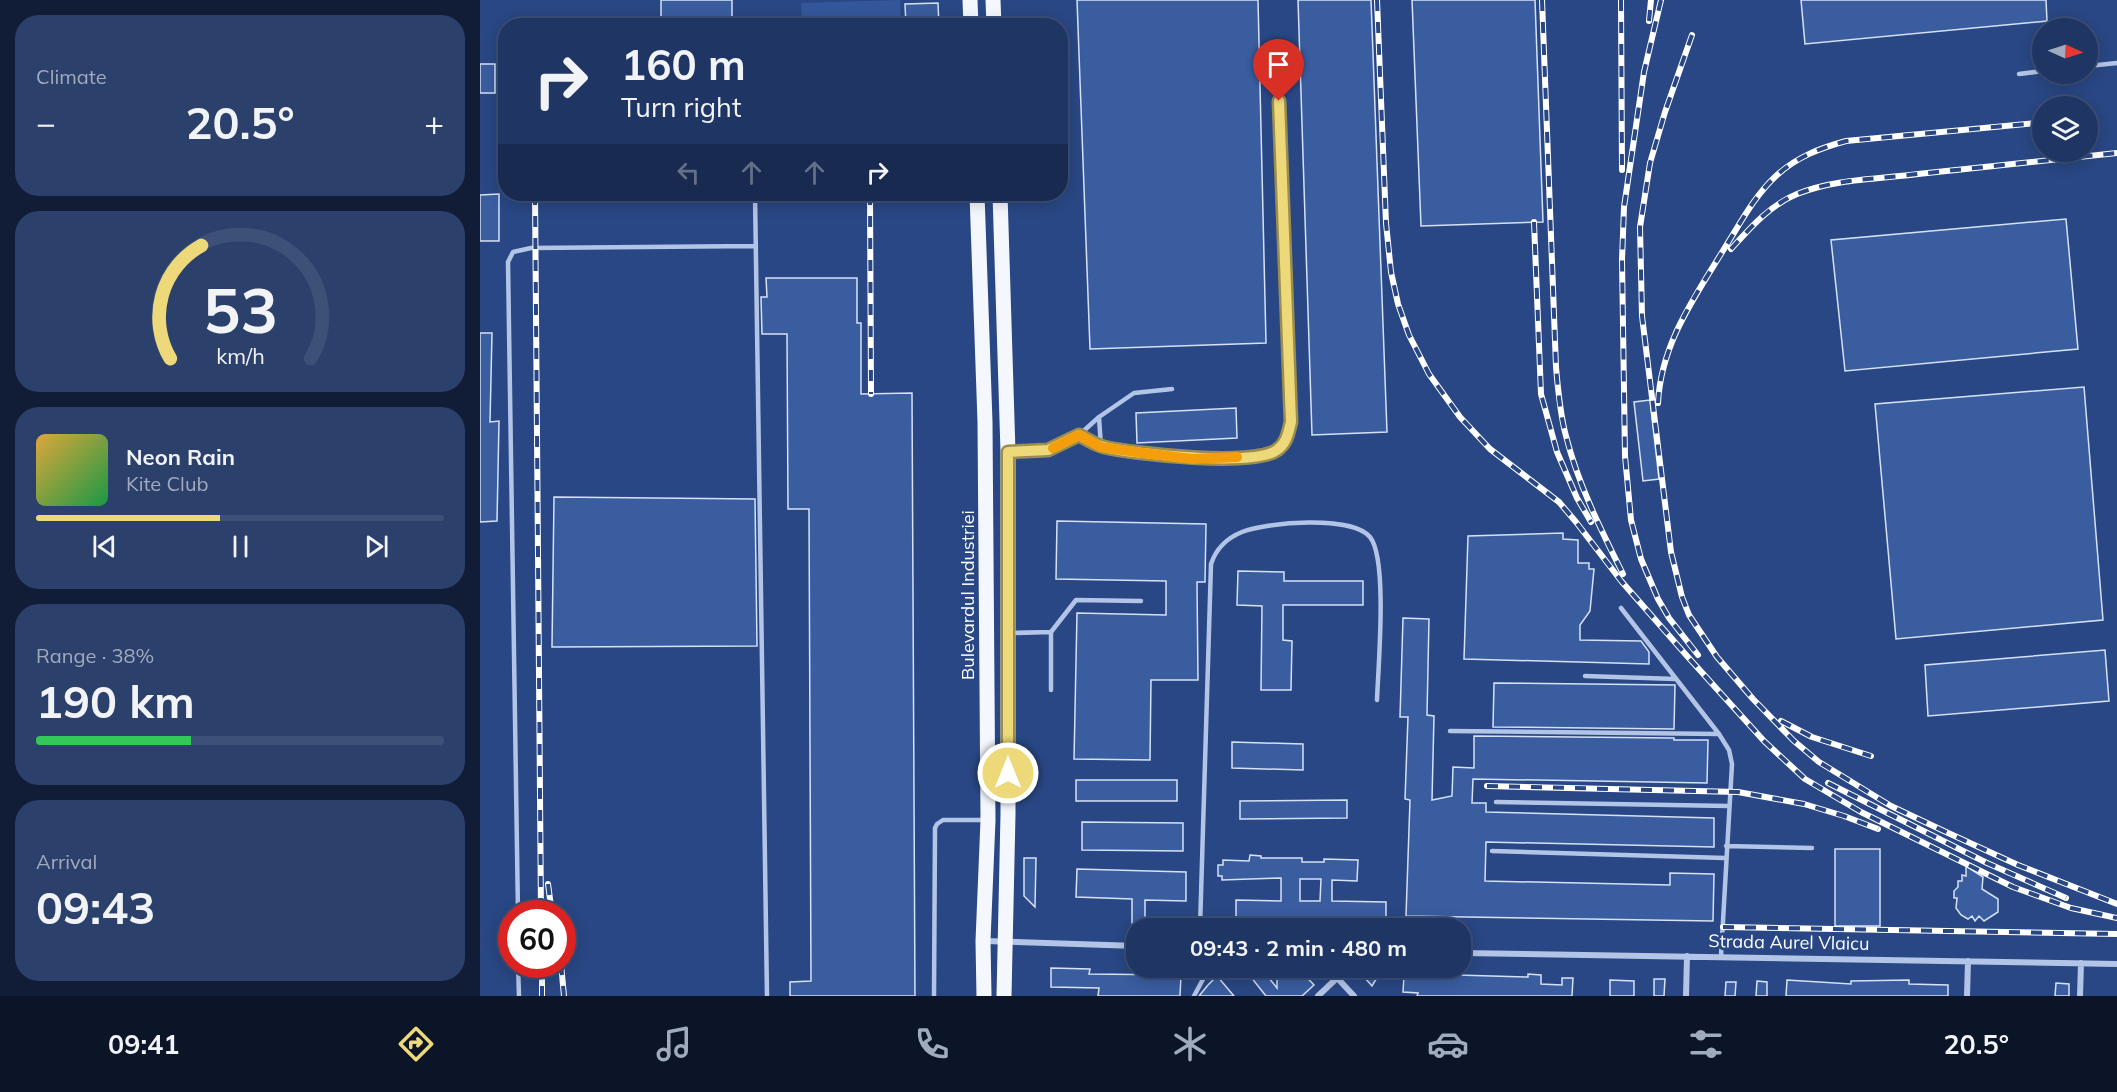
<!DOCTYPE html>
<html lang="en">
<head>
<meta charset="utf-8">
<style>
  body { margin:0; font-family:Mulish,sans-serif; background:#2c406c; color:#f1f3f6; height:100vh; display:flex; flex-direction:column; font-size:22px; white-space:nowrap }
  * { box-sizing:border-box; margin:0 }
  p { font-size:20px; color:#a1abbe }
  .icon { flex:none; width:33px; height:33px; fill:none; stroke:currentColor; stroke-width:2; stroke-linecap:round; stroke-linejoin:round }
  .map { position:relative; flex:1; overflow:hidden }
  .drawer { display:flex; flex-direction:column; gap:15px; padding:15px; background:#111d36; width:480px }
  .drawer>* { flex:none }
  .guide { position:absolute; left:18px; top:18px; width:570px; height:183px; border-radius:24px; box-shadow:0 3px 15px #0003,0 0 0 2px #3c5078; background:#1f3563; color:#f1f3f6; overflow:hidden }
  .needle { width:39px; rotate:93deg }
  .fabs { position:absolute; left:1552px; top:18px; display:grid; gap:12px }
  .fabs a { display:grid; place-items:center; width:66px; height:66px; border-radius:50%; background:#1f3563; box-shadow:0 3px 15px #0003,0 0 0 2px #3c5078; font-size:30px }
  .speed { position:absolute; left:18px; top:900px; display:flex; gap:12px; font-size:30px; font-weight:700; text-align:center }
  .speed>* { display:grid; place-content:center; width:78px; height:78px; border-radius:50%; background:#1f3563; box-shadow:0 3px 15px #0003,0 0 0 2px #3c5078; line-height:1 }
  .speed .limit { border:9px solid #d22; background:#fff; color:#111 }
  .pin { position:absolute; display:grid; place-items:center; width:51px; height:51px; color:#fff; margin:-62px -26px; border-radius:50% 50% 50% 0; rotate:-45deg; box-shadow:0 0 6px #0007 }
  .pin .icon { rotate:45deg }
  .me { position:absolute; width:66px; margin:-33px; rotate:0deg; stroke-linejoin:round; filter:drop-shadow(0 0 4px #0008) }
  .turn { display:flex; align-items:center; gap:21px; height:126px; padding:0 24px; font-size:27px }
  .turn .icon { width:78px; height:78px; stroke-width:2.5 }
  .turn b { display:block; font-size:42px; line-height:51px }
  .lanes { display:flex; align-items:center; height:57px; padding:0 24px; background:#0003; justify-content:center; gap:30px; direction:ltr }
  .lanes .off { opacity:.35 }
  .big { font-size:45px; font-weight:700; line-height:1.1 }
  .drawer .tile { flex:1; display:flex; flex-direction:column; justify-content:center; gap:9px; min-width:0; padding:0 21px; border-radius:24px; background:#2c406c }
  .drawer .dial { align-items:center; gap:0 }
  .dial svg { height:156px; overflow:visible; fill:none; stroke:#3c5078; stroke-width:7; stroke-linecap:round; text-anchor:middle }
  .dial text { fill:#f1f3f6; stroke:none }
  .song { display:flex; align-items:center; gap:18px }
  .cover { width:72px; height:72px; border-radius:9px; background:linear-gradient(135deg,hsl(40 70% 55%),hsl(140 70% 35%)) }
  .played { height:6px; border-radius:3px; background:linear-gradient(90deg,#eed97a 45%,#3c5078 45%) }
  .keys { display:flex; justify-content:space-around; direction:ltr }
  .heat { display:flex; justify-content:space-between; align-items:center; font-size:33px; direction:ltr }
  .charge { height:9px; border-radius:4px; background:linear-gradient(90deg,#34c759 38%,#3c5078 0) }
  .trip { position:absolute; left:646px; top:918px; width:345px; height:60px; border-radius:24px; background:#1f3563; box-shadow:0 3px 15px #0003,0 0 0 2px #3c5078; font-weight:700; line-height:60px; text-align:center }
  .tab-bar { display:flex; height:96px; justify-content:space-around; align-items:center; background:#0c1528; color:#a1abbe }
  .tab-bar .icon { width:42px; height:42px }
  .tab-bar .selected { color:#eed97a }
  .tab-bar b { font-size:27px; color:#f1f3f6 }
  main { display:flex; flex:1; min-height:0 }
  .map>svg:first-child { display:block }
  .green { fill:#34579b }
  .building { fill:#3a5da0; stroke:#d6e1f6; stroke-width:1.5; fill-rule:evenodd }
  .lines { fill:none; stroke-linecap:round; stroke-linejoin:round }
  .service { stroke:#b3c5e7; stroke-width:4.5 }
  .minor { stroke:#b3c5e7; stroke-width:6 }
  .primary { stroke:#f4f7fe; stroke-width:15 }
  .rail-casing { stroke:#fff; stroke-width:6 }
  .rail { stroke:#294784; stroke-width:4; stroke-dasharray:11; stroke-linecap:butt }
  .route-casing { stroke:#9b8d4f; stroke-width:15 }
  .route { stroke:#eed97a; stroke-width:10 }
  .slow { stroke:#f59e0b; stroke-width:10 }
  .labels { text-anchor:middle; dominant-baseline:central; stroke-width:6; stroke-linejoin:round; paint-order:stroke }
  .street-label { font-size:18px; fill:#fff; stroke:#294784 }
</style>
</head>
<body>
<main>
<section class="drawer">
<div class="tile"><p>Climate</p>
<div class="heat"><a>−</a><b class="big">20.5°</b><a>+</a></div>
</div>
<div class="tile dial"><svg viewBox="0 0 100 80">
<path d="M14 69A42 42 0 1 1 86 69"/>
<path d="M14 69A42 42 0 0 1 30 11" stroke="#eed97a"/>
<text x="50" y="56" font-size="32" font-weight="700">53</text>
<text x="50" y="72" font-size="11">km/h</text>
</svg></div>
<div class="tile">
<div class="song"><i class="cover"></i><div><b>Neon Rain</b><p>Kite Club</p></div></div>
<div class="played"></div>
<div class="keys"><svg class="icon" aria-label="previous" viewBox="0 0 24 24"><path d="M18 5L8 12l10 7zM5 5v14"/></svg><svg class="icon" aria-label="pause" viewBox="0 0 24 24"><path d="M8 5v14M16 5v14"/></svg><svg class="icon" aria-label="next" viewBox="0 0 24 24"><path d="M6 5l10 7-10 7zM19 5v14"/></svg></div>
</div>
<div class="tile"><p>Range · 38%</p><b class="big">190 km</b><div class="charge"></div></div>
<div class="tile"><p>Arrival</p><b class="big">09:43</b></div>
</section>
<div class="map">
<svg width="1637" height="996" viewBox="0 0 1637 996">
  <rect width="100%" height="100%" fill="#294784"/>
  <path class="green" d="M420,0L421,25H322L321,3Z"/>
  <path class="building" d="M181,0H252V26H181Z
    M597,0H778L786,343L610,349Z
    M818,0H891L907,432L832,435Z
    M932,0H1055L1063,222L941,226Z
    M1321,0H1566L1567,21L1325,44Z
    M458,3L459,26H426L425,4Z
    M0,64H15V93H0Z
    M19,194V241H0V195Z
    M1586,219L1598,349L1365,371L1351,240Z
    M286,278H377V323H381V394L432,393L435,996H310V982L331,981L329,509H308L307,334H282L281,297H287Z
    M0,333H12L10,422L19,421L17,521L0,522Z
    M1604,387L1623,620L1416,639L1395,404Z
    M1170,400L1179,479L1163,481L1154,402Z
    M756,408L757,438L657,443L656,413Z
    M74,497L275,499L277,646L72,647Z
    M577,521L726,524L725,582H717L718,680H671L670,760L594,759L597,613L686,615V581L576,579Z
    M1083,533V539L1098,540V563H1109V569H1114L1110,611L1100,625V640L1161,641L1169,652V664L984,659L988,536Z
    M758,571L804,572V581H883V605H803V640L812,641L811,690H781L782,606L757,605Z
    M923,618L949,619L947,715L954,716L952,800L972,796L973,767L994,768V736L1194,738V740H1228L1227,783L993,779L992,803H1006V812L1234,818V847L1006,842L1005,881L1190,885V873L1234,874L1233,921L926,916L930,800L925,799L928,717H920Z
    M1625,650L1629,701L1448,716L1445,665Z
    M1014,683L1195,685L1194,729L1013,727Z
    M752,742L823,744V770L752,768Z
    M596,780H697V801H596Z
    M867,800V818L760,819V801Z
    M602,822L703,823V851L602,850Z
    M1355,849H1400V926H1355Z
    M770,855L781,856V858H822V862H844V859L878,860L877,881L852,880V901L906,902V921L756,920V900L801,901V878L742,880V876H738V865H743V860L769,861ZM820,879H841L840,901H820Z
    M544,858H556L555,907L544,896Z
    M1486,866L1503,877L1502,889L1518,899V912L1504,921L1499,916L1495,921L1492,916L1488,919L1481,915L1476,908L1477,898H1474V891L1478,887V881H1482V875L1486,876Z
    M597,869L706,872V901L665,900V924H652V899L596,897Z
    M571,968L610,969L609,974L701,975L700,996H618L619,988L571,987Z
    M781,968L797,988V968H818L834,985L822,996H786L770,976Z
    M878,970L901,971L892,986Z
    M943,974L1048,977V974L1061,975V984L1082,985V978H1093L1092,996H937L938,993L923,992L924,976L943,977Z
    M737,976L754,996H719L728,985Z
    M1174,979H1185L1184,996H1174Z
    M1130,980L1154,981V996H1130Z
    M1307,980L1371,984V981L1429,980V984L1468,985V996H1306Z
    M1277,981L1287,982V996H1276Z
    M1246,982H1256L1255,996H1245Z
    M1576,983L1589,984V996H1575Z"/>
  <g class="lines">
    <path class="service" d="M1608,66L1637,63
      M1539,74L1563,71
      M275,194L287,996
      M619,417L621,447
      M599,435C607,439 615,445 624,447C653,454 774,467 797,450C806,443 808,433 811,422L799,101
      M531,452L568,450L599,435L619,417L654,393L692,389
      M1141,608L1239,734L1249,750L1252,764L1241,956
      M531,633L571,632L596,600L661,601
      M1105,676L1196,679
      M571,690V632
      M970,731L1239,734
      M1016,802L1249,806
      M1246,846L1332,848
      M1012,851L1245,858
      M38,914L28,262L33,252L51,248L276,246
      M720,928L731,564C736,549 747,538 762,532C787,522 872,515 890,537C908,559 898,669 897,700
      M38,964L39,996
      M454,996L455,828L457,824L463,820H506
      M714,996L729,968"/>
    <path class="minor" d="M505,941L657,946
      M981,953L1637,964
      M848,968L874,996
      M838,996L857,978
      M1206,996L1207,956
      M1487,996L1488,961
      M1600,996L1601,963"/>
    <path class="primary" d="M490,0L491,26
      M513,0L514,26
      M497,194L505,422L508,820L503,941L504,996
      M520,194L528,452V814L524,996"/>
    <g class="rail-casing">
      <path id="rail" d="M897,0L906,223L911,272L918,304L929,335L949,374L980,417L1010,449L1079,502L1096,522L1142,582L1207,656L1284,741L1325,779L1381,812L1533,887L1591,908L1637,918
        M1062,0L1076,367C1078,390 1080,414 1086,436C1098,484 1121,530 1143,574
        M1141,0L1142,170
        M1181,0L1164,72L1144,207L1142,260L1145,456L1151,520L1161,559L1178,599L1189,618L1218,655
        M1169,21L1171,0
        M1212,35L1185,112L1170,163L1160,227L1162,316L1191,552L1202,597L1209,615L1237,657L1273,699L1314,741L1339,762L1411,806L1466,832L1538,865L1637,904
        M55,194L61,914
        M390,194L391,394
        M1054,222L1061,394L1077,452L1097,498L1111,522
        M1251,249C1270,228 1290,205 1317,194C1354,179 1398,179 1438,174C1504,167 1571,160 1637,153
        M1178,403C1181,344 1214,298 1244,249C1260,224 1274,196 1297,175C1317,157 1340,148 1366,141L1557,123
        M1301,721L1332,737L1391,756
        M1348,783L1507,863L1586,898
        M1007,786L1258,792L1324,804L1364,816L1398,829
        M68,884L72,914
        M1243,927L1637,934
        M62,964V996
        M81,964L84,996"/>
    </g>
    <use href="#rail" class="rail"/>
  </g>
  <g class="lines">
    <g class="route-casing">
      <path id="route" d="M528,773V452L568,450L599,435C607,439 615,445 624,447C654,454 774,467 797,450C807,443 808,433 811,422L799,101"/>
    </g>
    <use href="#route" class="route"/>
    <path class="slow" d="M573,448L599,435L621,447L663,453L712,459L757,457"/>
  </g>
  <g class="labels">
    <g class="street-label">
      <text transform="translate(487 595) rotate(-90)">Bulevardul Industriei</text>
      <text transform="translate(1309 942) rotate(1)">Strada Aurel Vlaicu</text>
    </g>
  </g>
</svg>
<div class="fabs">
<a><svg class="needle" viewBox="-14 -14 28 28"><path d="M0-13l5 13h-10z" fill="#e53935"/><path d="M0 13l5-13h-10z" fill="#a1abbe"/></svg></a>
<a><svg class="icon" aria-label="layers" viewBox="0 0 24 24"><path d="M12 4l9 5-9 5-9-5zM3 14l9 5 9-5"/></svg></a>
</div>
<div class="speed"><div class="limit">60</div></div>
<div class="pin" style="left:799px;top:101px;background:#d93025"><svg class="icon" aria-label="arrive" viewBox="0 0 24 24"><path d="M6 21V4h12l-3 4 3 4H6"/></svg></div>
<svg class="me" style="left:528px;top:773px" viewBox="-20 -20 40 40"><circle r="17" fill="#eed97a" stroke="#fff" stroke-width="3"/><path d="M0-11L8 9 0 5-8 9z" fill="#fff"/></svg>
<div class="trip">09:43 · 2 min · 480 m</div>
<div class="guide">
<div class="turn"><svg class="icon" aria-label="right" viewBox="0 0 24 24"><path d="M7 20v-9h11M14 6l5 5-5 5"/></svg><div><b>160 m</b>Turn right</div></div>
<div class="lanes"><svg class="icon off" aria-label="left" viewBox="0 0 24 24"><path d="M17 20v-9H6M10 6l-5 5 5 5"/></svg><svg class="icon off" aria-label="ahead" viewBox="0 0 24 24"><path d="M12 20V5M6 11l6-6 6 6"/></svg><svg class="icon off" aria-label="ahead" viewBox="0 0 24 24"><path d="M12 20V5M6 11l6-6 6 6"/></svg><svg class="icon" aria-label="right" viewBox="0 0 24 24"><path d="M7 20v-9h11M14 6l5 5-5 5"/></svg></div>
</div>
</div>
</main>
<nav class="tab-bar">
<b>09:41</b>
<svg class="icon selected" aria-label="directions" viewBox="0 0 24 24"><path d="M12 3l9 9-9 9-9-9zM9 14v-3h6M13 9l2 2-2 2"/></svg>
<svg class="icon" aria-label="music" viewBox="0 0 24 24"><path d="M9 18V5l10-2v13"/><circle cx="6" cy="18" r="3"/><circle cx="16" cy="16" r="3"/></svg>
<svg class="icon" aria-label="phone" viewBox="0 0 24 24"><path d="M5 4h4l2 5-3 2q2 4 5 5l2-3 5 2v4C11 20 4 13 5 4z"/></svg>
<svg class="icon" aria-label="climate" viewBox="0 0 24 24"><path d="M12 3v18M4 7l16 10M4 17L20 7"/></svg>
<svg class="icon" aria-label="car" viewBox="0 0 24 24"><path d="M5 17H2v-5l4-1 3-4h7l3 4 3 1v5h-3M9 17h6M6 11h13"/><circle cx="7" cy="17" r="2"/><circle cx="17" cy="17" r="2"/></svg>
<svg class="icon" aria-label="filters" viewBox="0 0 24 24"><path d="M4 7h16M4 17h16"/><circle cx="9" cy="7" r="2"/><circle cx="15" cy="17" r="2"/></svg>
<b>20.5°</b>
</nav>
</body>
</html>
